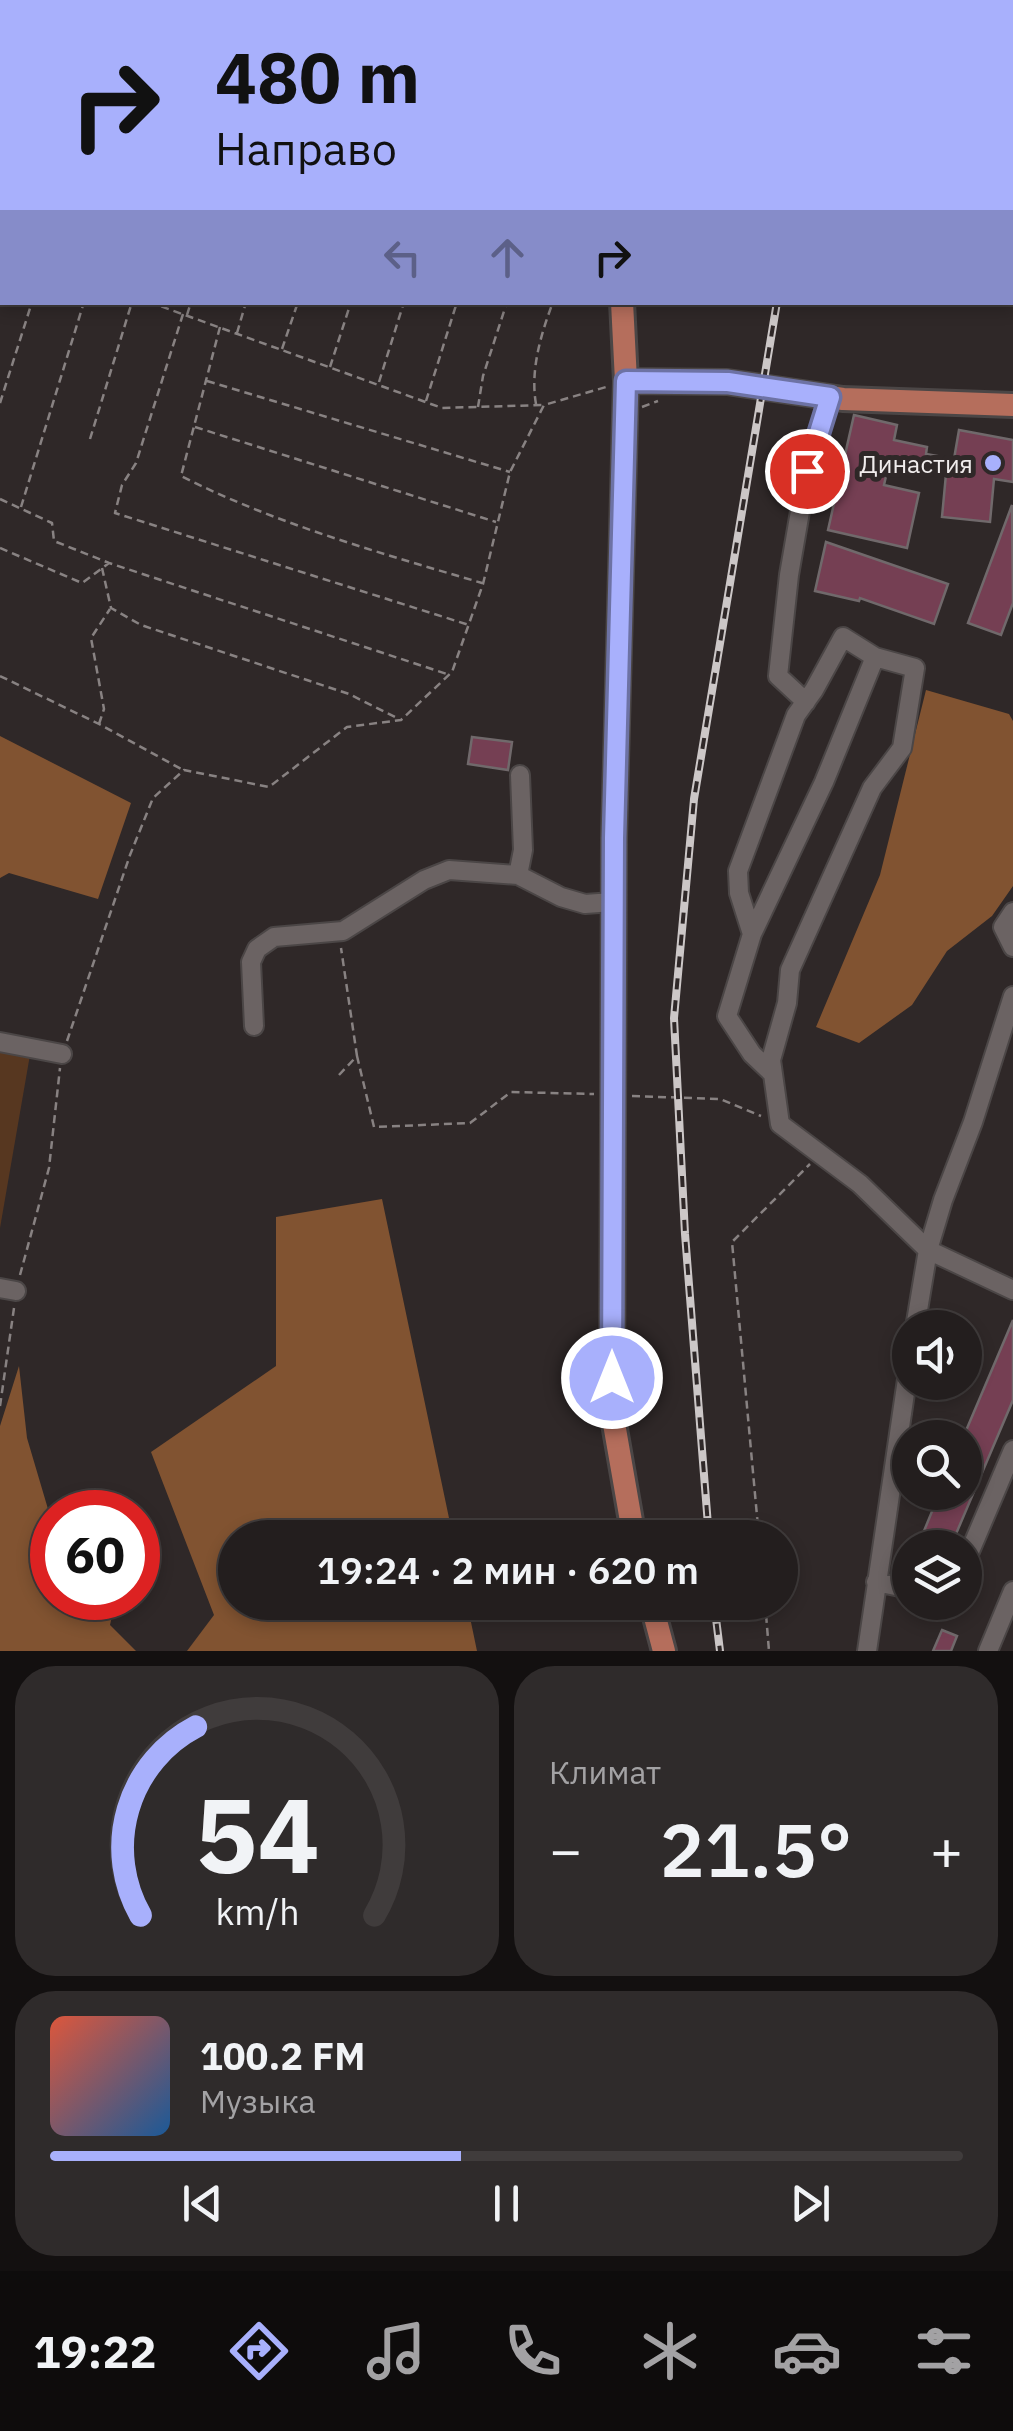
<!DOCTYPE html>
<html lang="ru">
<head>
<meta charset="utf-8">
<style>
  body { margin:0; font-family:"IBM Plex Sans",sans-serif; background:#2f2b2b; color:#f1f3f6; height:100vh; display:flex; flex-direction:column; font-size:38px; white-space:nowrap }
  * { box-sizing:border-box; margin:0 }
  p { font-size:32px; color:#a3a2a4 }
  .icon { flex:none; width:55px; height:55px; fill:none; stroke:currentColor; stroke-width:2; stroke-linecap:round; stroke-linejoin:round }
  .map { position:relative; height:1651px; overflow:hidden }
  .side { display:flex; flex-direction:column; gap:15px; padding:15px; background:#131010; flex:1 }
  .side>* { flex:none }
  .guide { position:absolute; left:0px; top:0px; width:1015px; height:305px; box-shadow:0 5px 15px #0003,0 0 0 2px #403c3c; background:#a8b0fc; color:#111; overflow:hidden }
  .buttons { position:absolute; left:892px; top:1310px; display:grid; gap:20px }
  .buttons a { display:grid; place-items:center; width:90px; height:90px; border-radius:50%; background:#231e1e; box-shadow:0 5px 15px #0003,0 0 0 2px #403c3c; font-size:50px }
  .speed { position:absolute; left:30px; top:1490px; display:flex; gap:20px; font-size:50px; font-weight:700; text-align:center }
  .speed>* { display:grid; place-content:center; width:130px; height:130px; border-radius:50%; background:#231e1e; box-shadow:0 5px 15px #0003,0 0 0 2px #403c3c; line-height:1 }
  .speed .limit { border:15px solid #d22; background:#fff; color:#111 }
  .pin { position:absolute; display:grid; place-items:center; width:85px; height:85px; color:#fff; margin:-42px; border:5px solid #fff; border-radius:50%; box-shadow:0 2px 10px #0007 }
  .me { position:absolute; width:110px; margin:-55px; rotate:0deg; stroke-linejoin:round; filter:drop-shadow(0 0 8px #0008) }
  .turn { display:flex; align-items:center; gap:35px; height:210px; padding:0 50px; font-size:45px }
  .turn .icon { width:130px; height:130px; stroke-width:2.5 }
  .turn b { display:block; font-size:70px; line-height:85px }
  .lanes { display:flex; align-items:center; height:95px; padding:0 50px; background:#0003; justify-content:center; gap:50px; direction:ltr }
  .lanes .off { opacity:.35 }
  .big { font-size:75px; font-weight:600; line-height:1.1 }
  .side .card { flex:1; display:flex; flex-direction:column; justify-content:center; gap:15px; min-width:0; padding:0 35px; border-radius:40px; background:#2f2b2b }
  .side .dial { align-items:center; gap:0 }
  .dial svg { height:260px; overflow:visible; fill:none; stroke:#403c3c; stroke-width:7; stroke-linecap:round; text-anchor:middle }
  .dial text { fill:#f1f3f6; stroke:none }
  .song { display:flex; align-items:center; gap:30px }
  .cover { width:120px; height:120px; border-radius:15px; background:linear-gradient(135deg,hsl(10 70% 55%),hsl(210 70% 35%)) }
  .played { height:10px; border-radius:5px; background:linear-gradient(90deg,#a8b0fc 45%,#403c3c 45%) }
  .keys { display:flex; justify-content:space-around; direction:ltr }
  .heat { display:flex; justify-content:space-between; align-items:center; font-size:55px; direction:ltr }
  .side .tiles { flex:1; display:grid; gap:15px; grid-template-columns:1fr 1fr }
  .card:last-child { grid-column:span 2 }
  .trip { position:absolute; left:218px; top:1520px; width:580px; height:100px; border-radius:50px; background:#231e1e; box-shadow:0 5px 15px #0003,0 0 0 2px #403c3c; font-weight:600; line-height:100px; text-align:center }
  .tab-bar { display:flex; height:160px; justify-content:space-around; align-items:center; background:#0e0c0c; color:#a3a2a4 }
  .tab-bar .icon { width:70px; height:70px }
  .tab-bar .active { color:#a8b0fc }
  .tab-bar b { font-size:45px; color:#f1f3f6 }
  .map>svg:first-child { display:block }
  .green { fill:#573720 }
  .forest { fill:#815331 }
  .building { fill:#753f53; stroke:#70696b; stroke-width:2.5 }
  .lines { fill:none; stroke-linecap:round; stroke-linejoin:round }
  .minor-casing { stroke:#4b4646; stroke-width:22 }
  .major-casing { stroke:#4b4646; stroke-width:28 }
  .path { stroke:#888282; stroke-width:2.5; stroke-dasharray:8 5; stroke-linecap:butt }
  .minor { stroke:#6b6363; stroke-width:18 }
  .major { stroke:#b56e5c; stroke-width:22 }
  .rail-casing { stroke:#ccc7c7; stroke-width:8 }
  .rail { stroke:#2f2828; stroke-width:4; stroke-dasharray:11; stroke-linecap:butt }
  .route-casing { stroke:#6d72a4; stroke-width:25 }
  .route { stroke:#a8b0fc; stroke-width:18 }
  .poi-dot { fill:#a8b0fc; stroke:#2f2828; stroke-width:4 }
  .labels { text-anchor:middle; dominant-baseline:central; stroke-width:10; stroke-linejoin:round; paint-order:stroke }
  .poi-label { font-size:25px; fill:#f0ecec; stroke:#2f2828; text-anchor:end }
</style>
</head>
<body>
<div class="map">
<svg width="1013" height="1651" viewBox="0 0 1013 1651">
  <rect width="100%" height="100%" fill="#2f2828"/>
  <path class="green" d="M0,1044L31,1049L0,1228Z"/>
  <path class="forest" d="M926,690L1009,714L1013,721V886L992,916L947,951L912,1005L859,1043L816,1027L880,875Z
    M0,736L131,803L98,899L9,873L0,878Z
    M382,1199L453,1537L235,1538V1602L467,1603L477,1651H187L214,1615L151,1452L276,1366V1217Z
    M19,1366L27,1438L48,1509L98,1500L104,1512H52V1598H116L110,1625L136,1651H0V1426Z"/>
  <path class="building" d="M854,415L897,425L894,440L927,447L926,454L954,459L959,430L1013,440V482L994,479L990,522L942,517L946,474L889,463L884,485L919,493L907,548L828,530Z
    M1012,505L1013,603L1001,635L968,623Z
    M826,542L948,584L934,624L860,598L859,601L815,591Z
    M472,737L512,742L508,770L468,764Z
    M1013,1320V1400L950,1548H917L940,1492H965V1433Z
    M942,1630L957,1636L951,1651H933Z"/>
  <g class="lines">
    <g class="minor-casing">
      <path id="minor" d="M806,702L778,676L789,575L807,471L831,397
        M518,875L523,850L520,775
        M1013,912L1003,927L1013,947
        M752,934L739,893L738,871L796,715L814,690L843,637L875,657
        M254,1026L251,962L257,949L274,937L343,931L424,880L449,870L518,875L561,897L585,904L613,902
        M0,1042L62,1054
        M772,1073L752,1054L727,1016L752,934L824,782L875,657L915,668L902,748L872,788L790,970L787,1003L771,1060L780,1124L860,1184L928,1250L1013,1290
        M0,1288L16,1291
        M915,1328L928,1250L943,1200L973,1122L1013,996
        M965,1563L1013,1450
        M876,1582L910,1589
        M867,1651L910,1359
        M988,1651L1013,1591"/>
    </g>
    <g class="major-casing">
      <path id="major" d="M632,0V2
        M622,302L626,381L614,838L612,1412L634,1538
        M626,381L727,382L843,399L1013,405
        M651,1602L664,1651"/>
    </g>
    <path class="path" d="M323,0L324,2
      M406,0L411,2
      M37,2L38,0
      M83,2L84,0
      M132,2L133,0
      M183,2L184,0
      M234,2L235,0
      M305,2L307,0
      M383,2V0
      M0,108L2,101
      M0,241L2,234
      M0,255H2
      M149,302L442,408L543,405
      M183,314L136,463L122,485L115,513L469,625
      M187,315L191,302
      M220,327L181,476C276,524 380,553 482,583
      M237,333L246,302
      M282,349L298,302
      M330,367L351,302
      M207,381L510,472
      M379,382L404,302
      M426,401L457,302
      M0,403L32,302
      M536,404C530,370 541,334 553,302
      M478,407L483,376L507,302
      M642,407L658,401
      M195,427L496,522
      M90,439L132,302
      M0,499L52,523L54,541L109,563L450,675
      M21,507L84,302
      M0,548L82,583L109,563
      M102,568L111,608L141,625L349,694L397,718
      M0,676L99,724L183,770
      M99,724L104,709L91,638L110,609
      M67,1041L130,855L153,798L184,770L269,787L347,727L401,720L452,672L483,584L510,472L544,405L606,387
      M357,1056L374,1127L470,1123L511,1092L594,1094
      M339,1075L357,1056L341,948
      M632,1096L720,1099L761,1116
      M20,1275L49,1168L60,1068
      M0,1406L14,1308
      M759,1538L732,1242L810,1164
      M765,1602L769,1651"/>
    <use href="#minor" class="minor"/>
    <use href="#major" class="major"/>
    <g class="rail-casing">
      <path id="rail" d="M796,0V2
        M709,1538L685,1234L674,1018L694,799L777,302
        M714,1602L720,1651"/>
    </g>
    <use href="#rail" class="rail"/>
  </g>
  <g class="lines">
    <g class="route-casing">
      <path id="route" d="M612,1378L614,838L626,381L728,382L830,397L807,471"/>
    </g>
    <use href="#route" class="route"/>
  </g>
  <circle class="poi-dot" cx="993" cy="463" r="10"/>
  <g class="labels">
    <g class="poi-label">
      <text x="973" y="463">Династия</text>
    </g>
  </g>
</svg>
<div class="buttons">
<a><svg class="icon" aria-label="sound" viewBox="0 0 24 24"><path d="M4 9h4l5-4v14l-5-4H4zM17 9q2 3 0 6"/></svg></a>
<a><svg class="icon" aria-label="search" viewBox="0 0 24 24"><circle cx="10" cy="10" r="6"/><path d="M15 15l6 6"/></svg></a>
<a><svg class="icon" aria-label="layers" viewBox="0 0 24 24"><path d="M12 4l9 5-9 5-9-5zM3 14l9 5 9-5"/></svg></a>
</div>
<div class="speed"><div class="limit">60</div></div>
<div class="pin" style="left:807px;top:471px;background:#d93025"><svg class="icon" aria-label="arrive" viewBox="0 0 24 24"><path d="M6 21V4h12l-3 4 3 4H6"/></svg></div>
<svg class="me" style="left:612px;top:1378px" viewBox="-20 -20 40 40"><circle r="17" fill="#a8b0fc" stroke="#fff" stroke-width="3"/><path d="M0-11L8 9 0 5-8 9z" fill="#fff"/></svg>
<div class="trip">19:24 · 2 мин · 620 m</div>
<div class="guide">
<div class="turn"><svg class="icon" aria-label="right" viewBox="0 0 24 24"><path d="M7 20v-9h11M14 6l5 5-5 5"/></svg><div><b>480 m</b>Направо</div></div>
<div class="lanes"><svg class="icon off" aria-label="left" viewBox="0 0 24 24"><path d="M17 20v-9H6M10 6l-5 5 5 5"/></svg><svg class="icon off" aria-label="ahead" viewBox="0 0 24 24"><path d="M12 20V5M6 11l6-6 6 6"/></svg><svg class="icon" aria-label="right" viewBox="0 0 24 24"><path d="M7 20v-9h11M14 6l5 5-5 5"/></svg></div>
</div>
</div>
<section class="side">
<div class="tiles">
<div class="card dial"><svg viewBox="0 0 100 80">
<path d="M14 69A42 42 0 1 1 86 69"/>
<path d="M14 69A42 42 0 0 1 31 11" stroke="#a8b0fc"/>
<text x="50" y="56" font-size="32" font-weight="700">54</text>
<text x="50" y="72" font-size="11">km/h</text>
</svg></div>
<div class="card"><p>Климат</p>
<div class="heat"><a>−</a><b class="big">21.5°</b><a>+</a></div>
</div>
<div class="card">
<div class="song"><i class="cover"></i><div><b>100.2 FM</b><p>Музыка</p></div></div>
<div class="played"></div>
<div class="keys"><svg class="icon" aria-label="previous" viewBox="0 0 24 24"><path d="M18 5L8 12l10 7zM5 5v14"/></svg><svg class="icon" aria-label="pause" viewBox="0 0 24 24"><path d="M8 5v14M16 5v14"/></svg><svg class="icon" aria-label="next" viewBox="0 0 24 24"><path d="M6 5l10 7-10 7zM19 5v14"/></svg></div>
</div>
</div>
</section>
<nav class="tab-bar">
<b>19:22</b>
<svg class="icon active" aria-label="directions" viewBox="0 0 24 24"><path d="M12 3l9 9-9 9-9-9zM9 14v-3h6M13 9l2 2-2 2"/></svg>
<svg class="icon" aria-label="music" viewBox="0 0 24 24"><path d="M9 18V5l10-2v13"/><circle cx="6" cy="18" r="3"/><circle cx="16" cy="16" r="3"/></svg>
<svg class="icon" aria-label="phone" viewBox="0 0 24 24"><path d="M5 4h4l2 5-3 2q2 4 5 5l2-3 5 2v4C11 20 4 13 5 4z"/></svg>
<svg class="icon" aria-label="climate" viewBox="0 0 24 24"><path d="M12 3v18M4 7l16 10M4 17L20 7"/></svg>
<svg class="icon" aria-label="car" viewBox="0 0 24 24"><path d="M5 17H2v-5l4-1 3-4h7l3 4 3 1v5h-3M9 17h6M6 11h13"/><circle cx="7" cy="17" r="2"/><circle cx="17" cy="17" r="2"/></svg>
<svg class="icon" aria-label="filters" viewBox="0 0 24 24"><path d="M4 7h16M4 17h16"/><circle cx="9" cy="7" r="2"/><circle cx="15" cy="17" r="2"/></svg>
</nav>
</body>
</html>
